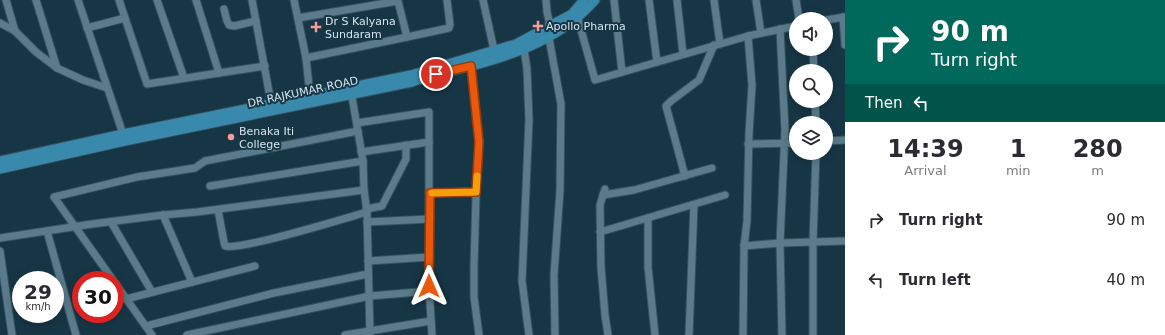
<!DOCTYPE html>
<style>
body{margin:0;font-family:"DejaVu Sans",sans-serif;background:#f7f7f7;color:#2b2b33;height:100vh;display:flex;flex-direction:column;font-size:15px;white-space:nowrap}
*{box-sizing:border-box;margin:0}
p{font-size:13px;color:#7c7c81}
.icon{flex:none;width:22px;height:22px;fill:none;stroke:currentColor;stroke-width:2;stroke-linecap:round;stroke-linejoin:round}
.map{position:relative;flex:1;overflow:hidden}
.side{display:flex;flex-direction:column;background:#fff;width:320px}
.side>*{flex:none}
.banner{background:#00695c;color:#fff;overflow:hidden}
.controls{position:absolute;left:789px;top:12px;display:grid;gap:8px}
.controls a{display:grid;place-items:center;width:44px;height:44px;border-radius:50%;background:#fff;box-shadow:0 2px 10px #0003;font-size:20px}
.speed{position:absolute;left:12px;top:271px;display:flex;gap:8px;font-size:20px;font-weight:700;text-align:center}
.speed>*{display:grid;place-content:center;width:52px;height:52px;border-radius:50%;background:#fff;box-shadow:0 2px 10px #0003;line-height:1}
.speed small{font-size:10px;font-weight:400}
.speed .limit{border:6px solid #d22;background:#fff;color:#111}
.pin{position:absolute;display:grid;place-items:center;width:34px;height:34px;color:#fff;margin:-17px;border:2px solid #fff;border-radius:50%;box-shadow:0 1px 4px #0007}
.me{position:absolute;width:44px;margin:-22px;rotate:0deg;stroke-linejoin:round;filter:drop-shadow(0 0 3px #0008)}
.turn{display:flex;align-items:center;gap:14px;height:84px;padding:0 20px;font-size:18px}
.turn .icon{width:52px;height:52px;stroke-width:2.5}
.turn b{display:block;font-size:28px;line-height:34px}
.then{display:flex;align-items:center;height:38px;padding:0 20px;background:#0003;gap:8px;font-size:15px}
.eta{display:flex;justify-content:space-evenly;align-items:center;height:68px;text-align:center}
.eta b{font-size:24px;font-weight:700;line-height:28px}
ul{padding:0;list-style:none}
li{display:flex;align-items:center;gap:12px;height:60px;padding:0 20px}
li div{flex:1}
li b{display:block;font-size:15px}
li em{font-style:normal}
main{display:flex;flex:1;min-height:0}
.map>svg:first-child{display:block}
</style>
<main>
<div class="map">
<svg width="845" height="335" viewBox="0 0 845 335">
<rect width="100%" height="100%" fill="#173645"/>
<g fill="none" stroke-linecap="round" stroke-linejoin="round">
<defs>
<g id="minor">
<polyline points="6,0 15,31"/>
<polyline points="36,0 57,68"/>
<polyline points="78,0 124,137"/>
<polyline points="119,0 147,84 265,66"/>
<polyline points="157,0 184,78"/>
<polyline points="196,0 219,73"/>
<polyline points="252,0 272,108"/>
<polyline points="294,0 306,58 310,95"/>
<polyline points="483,0 494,50"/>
<polyline points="546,0 547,12 550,25"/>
<polyline points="614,0 622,72"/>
<polyline points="649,0 657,62"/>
<polyline points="677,0 683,54"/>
<polyline points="714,0 720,44"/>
<polyline points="756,0 761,33"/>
<polyline points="796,0 799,19"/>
<polyline points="224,9 227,21 229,25 234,26 256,21"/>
<polyline points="843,17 845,45"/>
<polyline points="298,18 398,1 407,37 306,58"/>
<polyline points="578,19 595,80 748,36 796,26"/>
<polyline points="826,20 845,17"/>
<polyline points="0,23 15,31 36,52 57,68 83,80 107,88"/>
<polyline points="87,28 125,18"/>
<polyline points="780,29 785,130 780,243 782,335"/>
<polyline points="407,37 449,28 450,25 447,0"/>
<polyline points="549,38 561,104 560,191 554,275 555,335"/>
<polyline points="524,49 527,69 529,120 522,281 529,335"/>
<polyline points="813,49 814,71"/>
<polyline points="471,66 479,141 476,196 474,267 474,297 479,335"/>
<polyline points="351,91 363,161 364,190 367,212 370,335"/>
<polyline points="815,101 816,123"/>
<polyline points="357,123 429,112 429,287 432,335"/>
<polyline points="826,141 845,140"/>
<polyline points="748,144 796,143"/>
<polyline points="361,152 429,142"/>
<polyline points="685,176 666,106 671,101 699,80 714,45"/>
<polyline points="210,186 363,161"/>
<polyline points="605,189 600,205 601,267 605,315 608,335"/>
<polyline points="429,193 476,192"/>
<polyline points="603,195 634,190 712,168"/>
<polyline points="366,209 382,206 406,159 406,145"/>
<path d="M218 210 224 242 225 246C239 251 346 218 367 212"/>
<polyline points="163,215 192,282"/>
<polyline points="648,218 648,267 655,335"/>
<polyline points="111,222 152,292"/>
<polyline points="367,222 430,219"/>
<polyline points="47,231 76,335"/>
<polyline points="600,232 725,195"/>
<polyline points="0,238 92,224 163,215 197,212 364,190"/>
<polyline points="744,246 780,243 845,241"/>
<polyline points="0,251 12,335"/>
<polyline points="368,261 430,257"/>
<polyline points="113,280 54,197 137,177 195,168 205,161 358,131"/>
<polyline points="115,283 152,335"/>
<polyline points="126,299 255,266"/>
<polyline points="146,326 274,293 368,274"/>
<polyline points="187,335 370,296 430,291"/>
<polyline points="345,335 431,321"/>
<polyline points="689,335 694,205"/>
<polyline points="743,335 744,246 747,221 749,134 752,85 748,36"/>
<polyline points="813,335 813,242 816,153"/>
</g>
<g id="major">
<polyline points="0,161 123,134 411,75 516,44 572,14 584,0"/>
<path d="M0 169 125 141 412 82C431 75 451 71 471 66 517 54 563 37 595 0"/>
</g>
</defs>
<use href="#minor" stroke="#37515e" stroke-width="9"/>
<use href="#major" stroke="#37515e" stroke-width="11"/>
<use href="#minor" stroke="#5a7b8b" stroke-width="7"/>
<use href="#major" stroke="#3889ab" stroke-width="9"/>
</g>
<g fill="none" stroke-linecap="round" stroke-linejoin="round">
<defs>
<polyline id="route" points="429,286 430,193 476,192 479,142 471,66 436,74"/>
</defs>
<use href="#route" stroke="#983908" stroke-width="10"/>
<use href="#route" stroke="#ea580c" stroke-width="7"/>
<polyline stroke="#f59e0b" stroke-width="7" points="432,193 476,192 477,176"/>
</g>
<g fill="#f59b99" stroke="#173645" stroke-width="1.5">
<path d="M536 20h4v4h4v4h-4v4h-4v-4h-4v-4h4z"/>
<path d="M314 21h4v4h4v4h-4v4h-4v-4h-4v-4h4z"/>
<circle cx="231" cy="137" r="4"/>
</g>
<g text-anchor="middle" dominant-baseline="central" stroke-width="4" stroke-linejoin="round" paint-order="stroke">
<g font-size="11" fill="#d3e4ee" stroke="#173645" text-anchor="start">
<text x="325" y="21">Dr S Kalyana<tspan x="325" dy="13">Sundaram</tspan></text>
<text x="546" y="26">Apollo Pharma</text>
<text x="239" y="131">Benaka Iti<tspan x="239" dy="13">College</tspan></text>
</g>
<g font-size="11" fill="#d3e4ee" stroke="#173645">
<text transform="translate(303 92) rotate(-12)">DR RAJKUMAR ROAD</text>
</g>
</g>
</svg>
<div class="controls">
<a><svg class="icon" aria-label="sound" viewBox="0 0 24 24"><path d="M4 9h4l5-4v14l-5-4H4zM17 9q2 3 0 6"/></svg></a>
<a><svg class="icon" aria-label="search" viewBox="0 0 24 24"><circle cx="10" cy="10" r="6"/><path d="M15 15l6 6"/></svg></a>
<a><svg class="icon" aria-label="layers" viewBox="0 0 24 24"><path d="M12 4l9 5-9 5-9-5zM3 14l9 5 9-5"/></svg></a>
</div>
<div class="speed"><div>29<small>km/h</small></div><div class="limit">30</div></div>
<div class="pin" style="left:436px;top:74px;background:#d93025"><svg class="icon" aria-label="arrive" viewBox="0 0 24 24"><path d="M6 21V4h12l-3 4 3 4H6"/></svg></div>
<svg class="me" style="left:429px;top:286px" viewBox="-20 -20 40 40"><path d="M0-17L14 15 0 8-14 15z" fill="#ea580c" stroke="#fff" stroke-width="4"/></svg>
</div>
<section class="side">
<div class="banner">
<div class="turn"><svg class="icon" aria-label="right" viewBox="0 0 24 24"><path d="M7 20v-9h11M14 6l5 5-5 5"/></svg><div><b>90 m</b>Turn right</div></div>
<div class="then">Then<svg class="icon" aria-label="left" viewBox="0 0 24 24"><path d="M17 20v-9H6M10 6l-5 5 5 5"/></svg></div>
</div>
<div class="eta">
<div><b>14:39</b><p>Arrival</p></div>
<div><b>1</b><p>min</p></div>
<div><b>280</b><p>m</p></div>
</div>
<ul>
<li><svg class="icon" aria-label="right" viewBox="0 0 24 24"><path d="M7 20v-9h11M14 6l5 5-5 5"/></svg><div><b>Turn right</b></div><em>90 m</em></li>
<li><svg class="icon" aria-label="left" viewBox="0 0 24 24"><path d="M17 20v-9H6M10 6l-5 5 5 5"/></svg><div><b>Turn left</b></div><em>40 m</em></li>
</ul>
</section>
</main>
